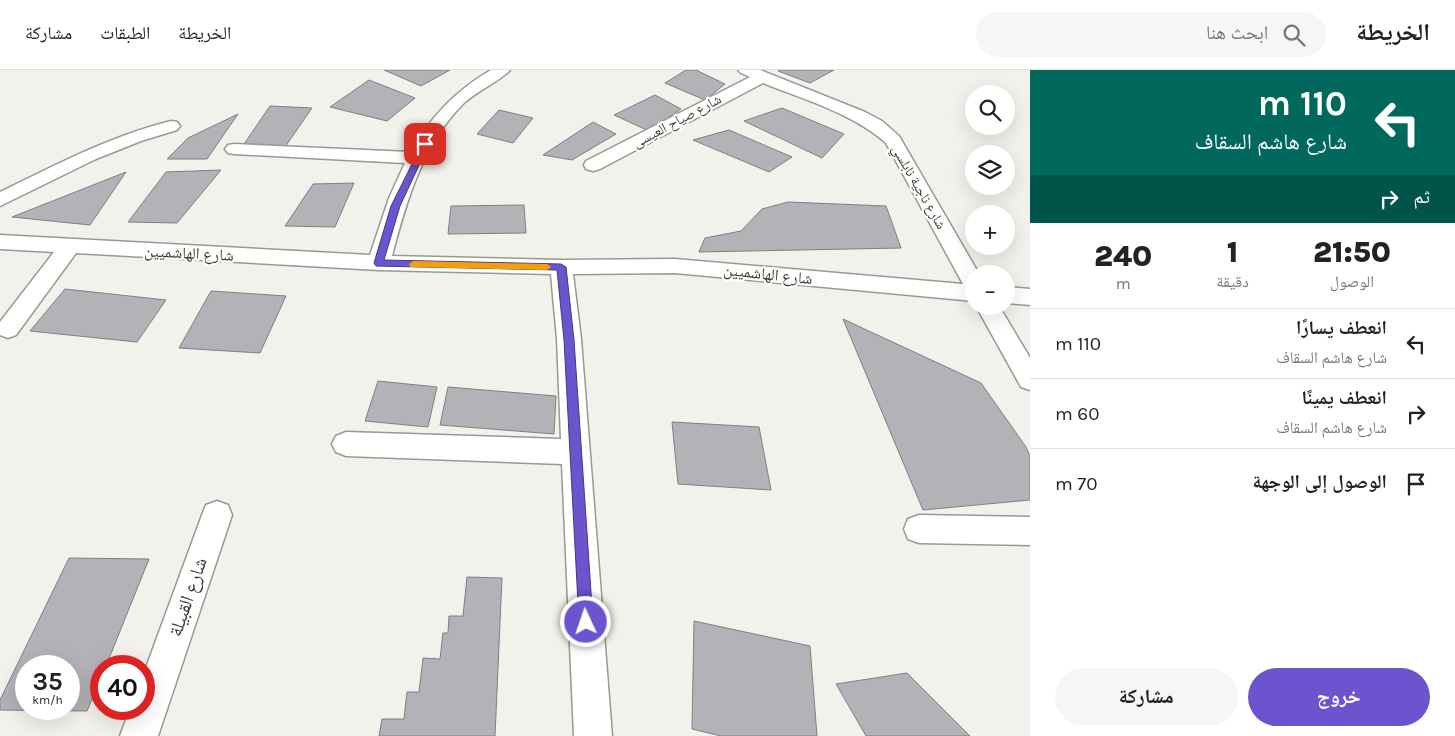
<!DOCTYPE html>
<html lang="ar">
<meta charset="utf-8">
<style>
body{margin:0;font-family:Karla,"Noto Naskh Arabic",sans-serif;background:#f6f6f6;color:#222;direction:rtl;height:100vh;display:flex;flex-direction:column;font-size:19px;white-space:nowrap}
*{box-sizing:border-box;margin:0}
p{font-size:16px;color:#767676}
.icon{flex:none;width:28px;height:28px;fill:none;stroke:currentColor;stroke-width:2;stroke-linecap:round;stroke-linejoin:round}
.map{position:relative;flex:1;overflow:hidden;direction:ltr}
.sheet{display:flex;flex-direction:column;background:#fff;width:425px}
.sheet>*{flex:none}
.guide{background:#00695c;color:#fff;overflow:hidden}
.fabs{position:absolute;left:965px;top:15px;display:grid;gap:10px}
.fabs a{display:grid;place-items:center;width:50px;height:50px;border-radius:50%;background:#fff;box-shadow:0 5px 20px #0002;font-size:25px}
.speed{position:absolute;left:15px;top:585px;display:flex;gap:10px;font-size:25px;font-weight:700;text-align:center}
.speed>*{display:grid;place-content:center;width:65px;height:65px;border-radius:50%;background:#fff;box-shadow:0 5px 20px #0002;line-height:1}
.speed small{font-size:12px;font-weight:400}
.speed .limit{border:8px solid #d22;background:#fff;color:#111}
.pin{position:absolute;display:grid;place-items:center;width:42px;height:42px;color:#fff;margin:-21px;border-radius:10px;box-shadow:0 2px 8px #0006}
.me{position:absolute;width:55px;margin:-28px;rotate:357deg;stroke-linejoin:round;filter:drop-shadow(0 0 4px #0008)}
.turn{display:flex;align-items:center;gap:18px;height:105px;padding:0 25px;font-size:22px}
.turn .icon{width:65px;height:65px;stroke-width:2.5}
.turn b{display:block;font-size:35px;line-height:42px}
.then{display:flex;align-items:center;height:48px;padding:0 25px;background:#0003;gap:10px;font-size:19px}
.eta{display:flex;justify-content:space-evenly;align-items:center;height:85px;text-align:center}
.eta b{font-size:30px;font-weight:800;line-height:35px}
.button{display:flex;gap:10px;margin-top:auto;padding:10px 25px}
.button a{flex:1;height:58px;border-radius:30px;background:#6b54cd;color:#fff;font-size:20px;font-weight:800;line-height:58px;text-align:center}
.button a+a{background:#f6f6f6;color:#222}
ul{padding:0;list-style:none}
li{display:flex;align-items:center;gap:15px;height:70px;padding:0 25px;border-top:1px solid #e0e0e0}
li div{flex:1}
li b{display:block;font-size:19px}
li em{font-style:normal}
header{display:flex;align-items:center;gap:30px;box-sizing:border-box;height:70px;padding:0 25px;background:#fff;border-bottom:1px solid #e0e0e0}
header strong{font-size:24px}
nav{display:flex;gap:28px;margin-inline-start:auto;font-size:18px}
.search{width:350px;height:45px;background:#f6f6f6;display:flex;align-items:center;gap:12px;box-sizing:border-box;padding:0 18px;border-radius:28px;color:#767676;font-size:19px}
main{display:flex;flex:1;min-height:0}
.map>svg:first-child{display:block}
</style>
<header>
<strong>الخريطة</strong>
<div class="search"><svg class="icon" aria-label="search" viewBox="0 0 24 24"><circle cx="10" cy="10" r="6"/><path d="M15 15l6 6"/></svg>ابحث هنا</div>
<nav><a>الخريطة</a><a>الطبقات</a><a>مشاركة</a></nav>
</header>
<main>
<section class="sheet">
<div class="guide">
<div class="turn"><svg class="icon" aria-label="left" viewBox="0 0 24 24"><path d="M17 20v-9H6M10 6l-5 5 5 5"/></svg><div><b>110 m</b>شارع هاشم السقاف</div></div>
<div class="then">ثم<svg class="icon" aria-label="right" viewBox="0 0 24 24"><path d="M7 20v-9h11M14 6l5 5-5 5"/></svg></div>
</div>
<div class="eta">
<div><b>21:50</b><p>الوصول</p></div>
<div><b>1</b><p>دقيقة</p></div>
<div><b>240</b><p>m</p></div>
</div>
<ul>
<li><svg class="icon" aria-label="left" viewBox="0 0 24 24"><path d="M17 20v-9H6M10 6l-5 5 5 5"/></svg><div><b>انعطف يسارًا</b><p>شارع هاشم السقاف</p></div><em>110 m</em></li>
<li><svg class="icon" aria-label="right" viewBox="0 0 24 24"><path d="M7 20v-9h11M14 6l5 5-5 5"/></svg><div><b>انعطف يمينًا</b><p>شارع هاشم السقاف</p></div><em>60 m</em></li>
<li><svg class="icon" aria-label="arrive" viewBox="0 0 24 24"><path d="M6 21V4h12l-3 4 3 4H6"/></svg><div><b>الوصول إلى الوجهة</b></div><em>70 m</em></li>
</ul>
<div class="button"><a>خروج</a><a>مشاركة</a></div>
</section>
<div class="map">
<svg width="1030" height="666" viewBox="0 0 1030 666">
<rect width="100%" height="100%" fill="#f3f1eb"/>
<g fill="#b2b2b7" stroke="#7f7e84" fill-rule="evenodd">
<polygon points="384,0 450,0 421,16"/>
<polygon points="686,0 696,0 725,14 705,30 665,13"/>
<polygon points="780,0 834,0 810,13 778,1"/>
<polygon points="369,10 415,28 387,51 330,37"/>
<polygon points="655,25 681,39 649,61 614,45"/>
<polygon points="270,36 312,38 285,77 244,74"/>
<polygon points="782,38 844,64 822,88 744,51"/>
<polygon points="499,40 533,48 513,73 477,64"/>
<polygon points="238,44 207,89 167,89 188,68"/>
<polygon points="593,52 616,64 572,90 543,85"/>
<polygon points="729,60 792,87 769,102 693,70"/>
<polygon points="221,100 177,153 128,152 166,102"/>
<polygon points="126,102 90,155 12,147"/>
<polygon points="354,113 335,157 285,156 313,114"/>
<polygon points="788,132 886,136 901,178 699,182 705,168 741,161 762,139"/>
<polygon points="524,135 526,163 448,164 451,136"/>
<polygon points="65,219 166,230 137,272 30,261"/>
<polygon points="211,221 286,226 260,283 179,278"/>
<polygon points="843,249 981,313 1026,377 1030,386 1030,430 923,440"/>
<polygon points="378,311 437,317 428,357 365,351"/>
<polygon points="448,317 556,326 554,364 440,355"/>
<polygon points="672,352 759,357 771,420 678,414"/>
<path d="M69 488 149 489 106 596H101V607L87 641 0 640V630ZM26 596H69V639H26Z"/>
<polygon points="467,507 502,508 495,666 379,666 382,649 404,649 407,622 419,622 423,588 440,589 443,563 448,563 449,546 463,546"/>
<polygon points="694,551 810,576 817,666 721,666 692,659"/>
<polygon points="907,603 970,666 866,666 836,614"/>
</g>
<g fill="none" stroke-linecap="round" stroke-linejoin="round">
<defs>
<g id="minor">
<path d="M491 0H510C503 9 474 23 463 34 423 74 406 132 392 186L561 190 675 189 963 214 886 73C852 43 805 30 763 13L600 99 593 101 586 99 584 95 586 91 750 7 741 3 738 0H760L865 42 882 51 899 66 979 204H974V231L675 203 573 204 581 269 612 666H574L562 394 346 386 336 382 332 374 336 366 346 362 561 369 557 269 551 204 379 200 76 183 16 265 8 268 0 265V252L54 182 0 179V165L370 185 389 128 405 93 234 84 228 83 225 79 228 75 234 74 410 82C431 47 455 21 491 0Z"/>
<path d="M171 51 177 52 180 56 177 60 141 71 96 89 0 136V122C56 95 110 66 171 51Z"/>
<polygon points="1006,217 1030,219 1030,235 1006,233"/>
<polygon points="976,236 999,236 1030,288 1030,320 1021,317"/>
<polygon points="217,431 228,435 232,445 158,666 120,666 130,639 144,639 144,603 202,445 206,435"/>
<polygon points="919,445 1030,447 1030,475 919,473 908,469 904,459 908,449"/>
</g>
</defs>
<use href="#minor" stroke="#9a9892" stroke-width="3"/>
<use href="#minor" fill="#fff" fill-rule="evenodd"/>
</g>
<polygon fill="#6b54cd" stroke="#463785" points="423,72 429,74 400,136 384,190 561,194 566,197 574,270 593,552 591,558 586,560 581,558 579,552 564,270 557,200 376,196 374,193 391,136"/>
<polygon fill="#f59e0b" points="413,191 547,194 551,197 547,200 410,197 409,194"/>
<g text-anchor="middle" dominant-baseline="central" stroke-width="4.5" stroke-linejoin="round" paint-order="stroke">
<g font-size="14" fill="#3a3937" stroke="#fffefd">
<text transform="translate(677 51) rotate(-28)">شارع صياح العيسى</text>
<text transform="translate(919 117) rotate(60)">شارع ناجية نابلسي</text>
</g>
<g font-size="16" fill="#3a3937" stroke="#fffefd">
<text transform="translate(189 183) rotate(3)">شارع الهاشميين</text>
<text transform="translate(768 204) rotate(6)">شارع الهاشميين</text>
</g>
<g font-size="19" fill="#3a3937" stroke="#fffefd">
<text transform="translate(188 527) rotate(-71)">شارع القبيلة</text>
</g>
</g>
</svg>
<div class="fabs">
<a><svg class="icon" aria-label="search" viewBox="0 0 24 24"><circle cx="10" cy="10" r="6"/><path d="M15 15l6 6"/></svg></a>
<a><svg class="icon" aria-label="layers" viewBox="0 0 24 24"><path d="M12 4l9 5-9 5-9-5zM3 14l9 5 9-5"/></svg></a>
<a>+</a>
<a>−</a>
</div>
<div class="speed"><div>35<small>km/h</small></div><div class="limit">40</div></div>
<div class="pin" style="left:425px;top:74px;background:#d93025"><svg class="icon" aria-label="arrive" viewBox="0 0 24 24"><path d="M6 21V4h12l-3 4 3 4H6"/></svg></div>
<svg class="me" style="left:586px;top:552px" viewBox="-20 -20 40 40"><circle r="17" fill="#6b54cd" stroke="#fff" stroke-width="3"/><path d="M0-11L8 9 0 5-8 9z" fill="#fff"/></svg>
</div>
</main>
